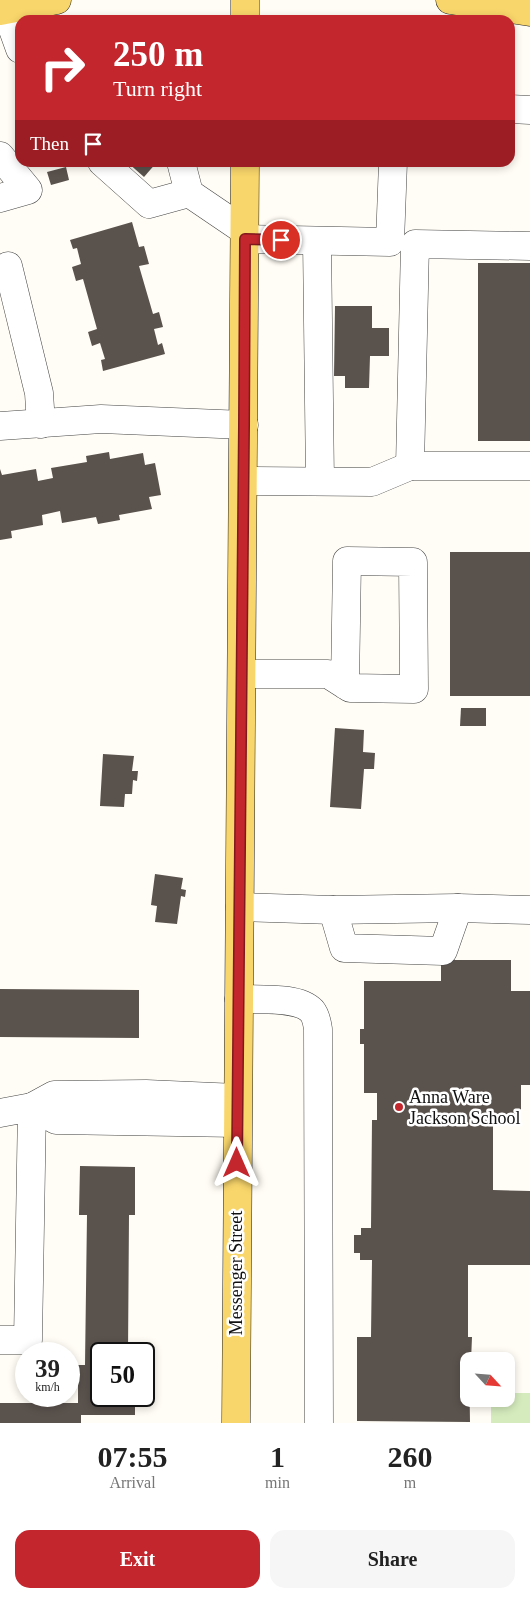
<!DOCTYPE html>
<style>
body{margin:0;font-family:Georgia,serif;background:#f6f6f6;color:#222;height:100vh;display:flex;flex-direction:column;font-size:19px;white-space:nowrap}
*{box-sizing:border-box;margin:0}
p{font-size:16px;color:#767676}
.icon{flex:none;width:28px;height:28px;fill:none;stroke:currentColor;stroke-width:2;stroke-linecap:round;stroke-linejoin:round}
.map{position:relative;height:1423px;overflow:hidden}
.drawer{display:flex;flex-direction:column;background:#fff;flex:1}
.drawer>*{flex:none}
.hud{position:absolute;left:15px;top:15px;width:500px;height:152px;border-radius:15px;box-shadow:0 2px 8px #0003;background:#c4262e;color:#fff;overflow:hidden}
.needle{width:32px;rotate:116deg}
.tools{position:absolute;left:460px;top:1352px;display:grid;gap:10px}
.tools a{display:grid;place-items:center;width:55px;height:55px;border-radius:10px;background:#fff;box-shadow:0 2px 8px #0003;font-size:25px}
.speed{position:absolute;left:15px;top:1342px;display:flex;gap:10px;font-size:25px;font-weight:700;text-align:center}
.speed>*{display:grid;place-content:center;width:65px;height:65px;border-radius:50%;background:#fff;box-shadow:0 2px 8px #0003;line-height:1}
.speed small{font-size:12px;font-weight:400}
.speed .limit{border:2px solid #111;border-radius:8px;background:#fff;color:#111}
.pin{position:absolute;display:grid;place-items:center;width:42px;height:42px;color:#fff;margin:-21px;border:2px solid #fff;border-radius:50%;box-shadow:0 1px 5px #0007}
.me{position:absolute;width:55px;margin:-28px;rotate:0deg;stroke-linejoin:round;filter:drop-shadow(0 0 4px #0008)}
.turn{display:flex;align-items:center;gap:18px;height:105px;padding:0 15px;font-size:22px}
.turn .icon{width:65px;height:65px;stroke-width:2.5}
.turn b{display:block;font-size:35px;line-height:42px}
.then{display:flex;align-items:center;height:48px;padding:0 15px;background:#0003;gap:10px;font-size:19px}
.eta{display:flex;justify-content:space-evenly;align-items:center;height:85px;text-align:center}
.eta b{font-size:30px;font-weight:700;line-height:35px}
.button{display:flex;gap:10px;margin-top:auto;padding:10px 15px}
.button a{flex:1;height:58px;border-radius:15px;background:#c4262e;color:#fff;font-size:20px;font-weight:700;line-height:58px;text-align:center}
.button a+a{background:#f6f6f6;color:#222}
.map>svg:first-child{display:block}
</style>
<div class="map">
<svg width="530" height="1423" viewBox="0 0 530 1423">
<rect width="100%" height="100%" fill="#fffdf5"/>
<polygon fill="#d5ebbd" points="506,1393 530,1393 530,1423 491,1423 491,1399 506,1399"/>
<g fill="#5a524d">
<polygon points="127,162 157,162 144,177"/>
<polygon points="66,167 69,180 51,185 47,172"/>
<polygon points="132,222 139,247 144,246 149,264 139,266 153,314 159,312 163,327 154,329 158,345 162,343 165,354 103,371 101,360 105,359 100,343 92,346 88,332 97,329 83,279 76,281 72,267 81,264 77,248 73,249 70,240"/>
<rect x="478" y="263" width="52" height="178"/>
<polygon points="335,306 372,306 372,328 389,328 389,356 370,356 369,388 345,388 345,376 334,376"/>
<polygon points="109,452 110,459 143,453 145,465 155,463 161,495 149,497 152,509 119,515 120,520 98,524 96,517 62,523 60,511 42,515 43,525 11,531 12,538 0,540 0,469 2,475 36,469 38,481 53,478 51,468 87,462 86,456"/>
<rect x="450" y="552" width="80" height="144"/>
<polygon points="461,708 486,708 486,726 460,726"/>
<polygon points="335,728 364,730 363,752 375,753 374,769 364,769 361,809 330,807"/>
<polygon points="103,754 134,756 132,771 138,771 137,781 133,780 132,794 125,794 124,807 100,806"/>
<polygon points="155,874 183,878 181,889 186,890 185,897 181,896 177,924 155,922 157,906 151,905"/>
<polygon points="441,960 511,960 511,991 530,991 530,1085 521,1085 521,1117 493,1117 493,1190 530,1191 530,1265 468,1265 468,1337 472,1337 471,1361 469,1361 470,1422 357,1421 357,1337 371,1337 372,1260 360,1260 360,1253 354,1253 354,1235 361,1235 361,1228 371,1228 372,1120 377,1120 377,1093 364,1093 364,1044 360,1044 360,1029 364,1029 364,981 441,981"/>
<polygon points="0,989 139,990 139,1038 0,1037"/>
<polygon points="80,1166 135,1167 135,1215 129,1215 128,1354 101,1354 101,1396 135,1396 135,1415 81,1415 81,1423 0,1423 0,1403 78,1403 78,1365 85,1365 87,1215 79,1215"/>
</g>
<g fill="none" stroke-linecap="round" stroke-linejoin="round">
<defs>
<g id="minor">
<polyline points="6,10 20,49"/>
<polyline points="510,109 530,110"/>
<polyline points="0,156 28,190 0,198"/>
<polyline points="102,162 149,204 189,193"/>
<polyline points="181,162 189,193 245,231"/>
<polyline points="245,239 390,242 393,162"/>
<polyline points="317,241 320,481"/>
<polyline points="530,246 415,244 410,466 530,466"/>
<polyline points="8,266 39,393 41,424"/>
<polyline points="0,426 101,419 244,425"/>
<polyline points="244,481 372,482 410,466"/>
<polyline points="242,674 328,674 350,688 414,689 413,562 347,561 345,685"/>
<polyline points="240,907 333,910 458,908 530,910"/>
<polyline points="333,910 344,948 443,951 458,908"/>
<path d="M239 999C259 1000 298 996 312 1011 316 1016 317 1022 318 1029L319 1423"/>
<polyline points="237,1098 146,1094 54,1095 32,1107 56,1120 237,1123"/>
<polyline points="0,1113 32,1107 28,1340 0,1340"/>
</g>
<g id="major">
<polyline points="450,0 530,12"/>
<polyline points="0,11 57,0"/>
<polyline points="245,20 245,0"/>
<path d="M236 1423C237 1003 244 583 245 162"/>
</g>
</defs>
<use href="#minor" stroke="#444" stroke-width="29"/>
<use href="#major" stroke="#222" stroke-width="29"/>
<use href="#minor" stroke="#fff" stroke-width="28"/>
<use href="#major" stroke="#f9d66b" stroke-width="28"/>
</g>
<g fill="none" stroke-linecap="round" stroke-linejoin="round">
<defs>
<polyline id="route" points="237,1163 244,426 245,239 281,240"/>
</defs>
<use href="#route" stroke="#7f191e" stroke-width="12"/>
<use href="#route" stroke="#c4262e" stroke-width="9"/>
</g>
<circle fill="#c4262e" stroke="#fff" stroke-width="2" cx="399" cy="1107" r="5"/>
<g text-anchor="middle" dominant-baseline="central" stroke-width="5" stroke-linejoin="round" paint-order="stroke">
<g font-size="18" fill="#111" stroke="#fff" text-anchor="start">
<text x="409" y="1097">Anna Ware<tspan x="409" dy="21">Jackson School</tspan></text>
</g>
<g font-size="18" fill="#111" stroke="#fff">
<text transform="translate(236 1273) rotate(-90)">Messenger Street</text>
</g>
</g>
</svg>
<div class="tools">
<a><svg class="needle" viewBox="-14 -14 28 28"><path d="M0-13l5 13h-10z" fill="#e53935"/><path d="M0 13l5-13h-10z" fill="#767676"/></svg></a>
</div>
<div class="speed"><div>39<small>km/h</small></div><div class="limit">50</div></div>
<div class="pin" style="left:281px;top:240px;background:#d93025"><svg class="icon" aria-label="arrive" viewBox="0 0 24 24"><path d="M6 21V4h12l-3 4 3 4H6"/></svg></div>
<svg class="me" style="left:237px;top:1163px" viewBox="-20 -20 40 40"><path d="M0-17L14 15 0 8-14 15z" fill="#c4262e" stroke="#fff" stroke-width="4"/></svg>
<div class="hud">
<div class="turn"><svg class="icon" aria-label="right" viewBox="0 0 24 24"><path d="M7 20v-9h11M14 6l5 5-5 5"/></svg><div><b>250 m</b>Turn right</div></div>
<div class="then">Then<svg class="icon" aria-label="arrive" viewBox="0 0 24 24"><path d="M6 21V4h12l-3 4 3 4H6"/></svg></div>
</div>
</div>
<section class="drawer">
<div class="eta">
<div><b>07:55</b><p>Arrival</p></div>
<div><b>1</b><p>min</p></div>
<div><b>260</b><p>m</p></div>
</div>
<div class="button"><a>Exit</a><a>Share</a></div>
</section>
